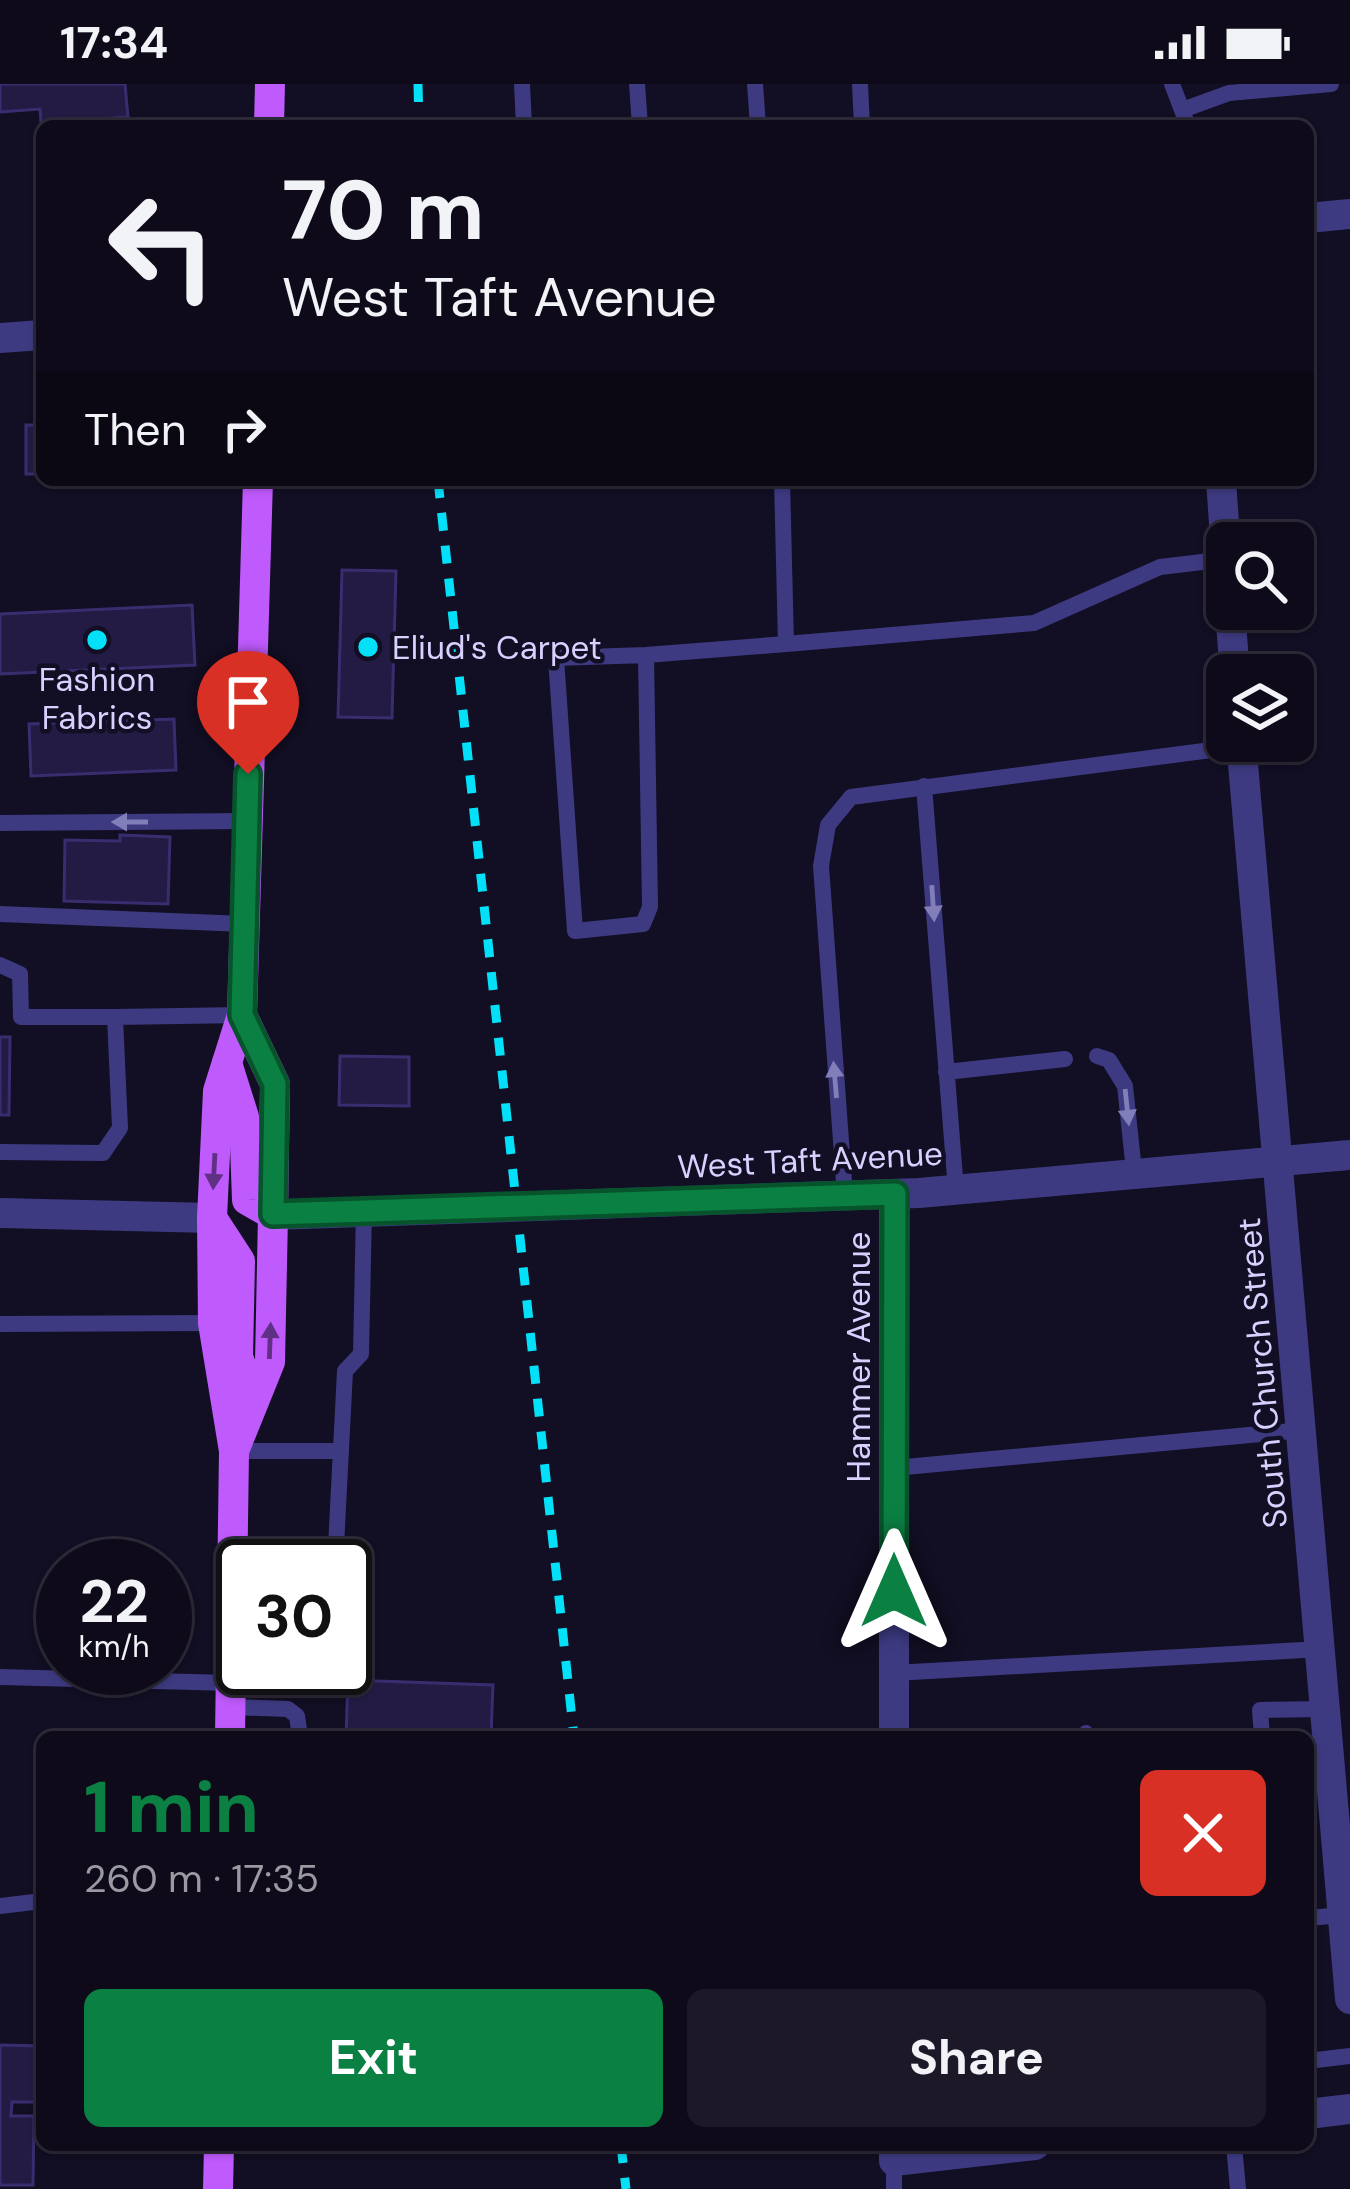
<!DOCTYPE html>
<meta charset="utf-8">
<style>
body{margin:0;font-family:"DM Sans",sans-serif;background:#1c1827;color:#f1f3f6;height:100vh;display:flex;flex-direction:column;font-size:45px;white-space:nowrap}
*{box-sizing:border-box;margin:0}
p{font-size:39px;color:#9b9aa2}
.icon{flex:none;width:66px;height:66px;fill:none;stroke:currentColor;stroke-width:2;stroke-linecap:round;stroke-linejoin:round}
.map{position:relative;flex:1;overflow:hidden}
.sheet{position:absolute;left:36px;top:1647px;width:1278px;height:420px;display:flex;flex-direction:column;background:#0e0a1a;border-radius:18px;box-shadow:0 3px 9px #0004,0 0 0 3px #2e2b39}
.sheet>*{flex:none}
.top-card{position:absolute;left:36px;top:36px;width:1278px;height:366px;border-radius:18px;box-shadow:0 3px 9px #0004,0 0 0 3px #2e2b39;background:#0e0a1a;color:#f1f3f6;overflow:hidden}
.tools{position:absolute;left:1206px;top:438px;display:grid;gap:24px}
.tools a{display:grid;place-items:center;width:108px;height:108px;border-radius:18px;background:#0e0a1a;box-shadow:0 3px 9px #0004,0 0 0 3px #2e2b39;font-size:60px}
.speed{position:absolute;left:36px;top:1455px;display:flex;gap:24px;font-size:60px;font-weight:700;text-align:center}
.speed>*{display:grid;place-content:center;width:156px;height:156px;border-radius:50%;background:#0e0a1a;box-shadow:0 3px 9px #0004,0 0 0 3px #2e2b39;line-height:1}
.speed small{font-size:30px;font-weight:400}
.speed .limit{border:6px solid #111;border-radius:18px;background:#fff;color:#111}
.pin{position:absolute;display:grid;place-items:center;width:102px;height:102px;color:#fff;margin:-123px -51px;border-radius:50% 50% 50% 0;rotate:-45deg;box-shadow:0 0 12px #0007}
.pin .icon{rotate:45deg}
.me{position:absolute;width:132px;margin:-66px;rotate:0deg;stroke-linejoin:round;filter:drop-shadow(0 0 9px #0008)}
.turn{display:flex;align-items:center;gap:42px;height:252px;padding:0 48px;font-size:54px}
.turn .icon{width:156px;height:156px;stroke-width:2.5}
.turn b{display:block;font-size:84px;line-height:102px}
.then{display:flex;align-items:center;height:114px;padding:0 48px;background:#0003;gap:24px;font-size:45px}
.round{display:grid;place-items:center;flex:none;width:126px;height:126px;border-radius:18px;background:#1c1827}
.summary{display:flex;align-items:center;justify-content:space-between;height:204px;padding:0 48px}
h1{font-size:72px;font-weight:700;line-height:90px;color:#0b8043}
.action{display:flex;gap:24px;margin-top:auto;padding:24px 48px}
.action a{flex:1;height:138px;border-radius:18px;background:#0b8043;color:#fff;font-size:48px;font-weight:700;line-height:138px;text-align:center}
.action a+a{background:#1c1827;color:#f1f3f6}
.status{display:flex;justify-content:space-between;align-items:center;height:84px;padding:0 60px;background:#0e0a1a;direction:ltr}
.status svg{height:33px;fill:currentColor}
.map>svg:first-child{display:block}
</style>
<div class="status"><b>17:34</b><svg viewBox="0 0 49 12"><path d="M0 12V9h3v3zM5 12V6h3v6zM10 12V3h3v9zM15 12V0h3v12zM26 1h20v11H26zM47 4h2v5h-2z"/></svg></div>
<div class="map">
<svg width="1350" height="2105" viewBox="0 0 1350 2105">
<rect width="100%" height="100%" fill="#120e23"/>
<g fill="#231b44" stroke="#3a2d6f" stroke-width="3">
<polygon points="0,0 125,0 128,33 41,39 40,25 0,28"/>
<rect x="26" y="341" width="16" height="49"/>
<polygon points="342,486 396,487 392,634 338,633"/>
<polygon points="192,521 195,581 0,590 0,530"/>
<polygon points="174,635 176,686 31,692 29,640"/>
<polygon points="120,751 170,753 168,820 64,817 65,756 120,757"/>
<polygon points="0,953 10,953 9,1031 0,1031"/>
<polygon points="340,972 409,973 409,1022 339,1021"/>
<polygon points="348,1596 493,1601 491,1653 346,1653"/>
<polygon points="0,1961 42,1962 42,2018 12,2018 11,2032 34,2032 33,2101 0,2101"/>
</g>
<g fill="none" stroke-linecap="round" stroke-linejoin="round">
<g stroke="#3d3a81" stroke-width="16">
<polyline points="522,0 524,42"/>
<polyline points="637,0 640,42"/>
<polyline points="755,0 758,42"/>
<polyline points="860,0 862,42"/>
<polyline points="1172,0 1188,42"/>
<polyline points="1185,25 1229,9 1331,0"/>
<polyline points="782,396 786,560 1034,539 1160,483 1227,475"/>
<polyline points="646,571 556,574 575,847 643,840 650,823 646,571 786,560"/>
<polyline points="924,702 956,1106"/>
<polyline points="0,739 247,737"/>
<polyline points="0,830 244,840"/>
<polyline points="0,881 20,890 21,933 115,933"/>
<polyline points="1097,972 1109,976 1125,1002 1134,1087"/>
<polyline points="946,988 1065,975"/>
<polyline points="0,1068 103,1069 120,1044 115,933 242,931"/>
<polyline points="845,1112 821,782 828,741 851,713 1242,662"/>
<polyline points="0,1240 213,1239"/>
<polyline points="234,1367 341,1367"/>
<polyline points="894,1384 1303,1346"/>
<polyline points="335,1482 345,1287 361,1270 364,1126"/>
<polyline points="894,1589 1321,1565"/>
<polyline points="0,1593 231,1599"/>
<polyline points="231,1623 288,1625 297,1632 300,1653"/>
<polyline points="1086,1649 1087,1653"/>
<polyline points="1262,1653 1260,1626 1326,1625"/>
<polyline points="0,1822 42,1817"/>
<polyline points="1308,1834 1343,1831"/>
<polyline points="1308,1977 1350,1972"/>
<polyline points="1234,2061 1238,2105"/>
<polyline points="894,2077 894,2105"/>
</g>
<g stroke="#3d3a81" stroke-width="30">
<polyline points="0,254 42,251"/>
<polyline points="0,1129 212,1134"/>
<polyline points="273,1131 919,1109 1350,1071"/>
<polyline points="894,1653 894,1110"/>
<polyline points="1308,2030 1350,2025"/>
<polyline points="894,2061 894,2077 1035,2061"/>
</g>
<g stroke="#3d3a81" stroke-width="30">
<polyline points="1308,134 1350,130"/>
<polyline points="1221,396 1227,482"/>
<polyline points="1230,525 1235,591"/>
<polyline points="1241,657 1350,1915"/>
</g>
<g stroke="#bf5afc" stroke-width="30">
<polyline points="269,42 270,0"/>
<polyline points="227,979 244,1033 247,1116 273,1131"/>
<polyline points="212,1134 240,1177 238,1273 254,1317"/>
<polyline points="234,1367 270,1278 273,1131 275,1000 242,931"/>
<polyline points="230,1653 234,1367 213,1239 212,1134 218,1007 242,931 258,396"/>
<polyline points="218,2105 219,2061"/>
</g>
<g stroke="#04e0f7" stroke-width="9" stroke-dasharray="18 15" stroke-linecap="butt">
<polyline points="418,0 419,42"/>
<polyline points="438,396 574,1653"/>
<polyline points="621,2061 626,2105"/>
</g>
</g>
<defs><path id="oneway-solid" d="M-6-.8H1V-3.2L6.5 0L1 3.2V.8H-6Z" transform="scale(3)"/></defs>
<g fill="#827eb9">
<use href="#oneway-solid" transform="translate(130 738) rotate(180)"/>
<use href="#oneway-solid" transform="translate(933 819) rotate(86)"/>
<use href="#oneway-solid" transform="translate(835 996) rotate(-95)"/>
<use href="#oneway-solid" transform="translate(1127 1023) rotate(84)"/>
</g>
<g fill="#603085">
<use href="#oneway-solid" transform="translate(214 1087) rotate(93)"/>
<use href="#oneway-solid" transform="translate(270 1257) rotate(-88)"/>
</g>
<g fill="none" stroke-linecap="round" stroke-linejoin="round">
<defs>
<polyline id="route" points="248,690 242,931 275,1000 273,1130 895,1110 894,1507"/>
</defs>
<use href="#route" stroke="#07532c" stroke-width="30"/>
<use href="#route" stroke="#0b8043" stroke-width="21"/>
</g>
<g fill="#04e0f7" stroke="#120e23" stroke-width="4.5">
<circle cx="97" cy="556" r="12"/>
<circle cx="368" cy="563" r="12"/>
</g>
<g text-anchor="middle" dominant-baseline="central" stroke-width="9" stroke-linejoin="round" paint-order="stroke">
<g font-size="33" fill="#d6d1fe" stroke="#120e23" text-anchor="start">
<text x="392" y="563">Eliud's Carpet</text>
<text x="97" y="595" text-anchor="middle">Fashion<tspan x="97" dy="38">Fabrics</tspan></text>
</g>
<g font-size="33" fill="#d6d1fe" stroke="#120e23">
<text transform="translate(810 1076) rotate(-3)">West Taft Avenue</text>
<text transform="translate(858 1273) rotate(-90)">Hammer Avenue</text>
<text transform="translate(1262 1289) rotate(-95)">South Church Street</text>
</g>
</g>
</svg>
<div class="tools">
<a><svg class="icon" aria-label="search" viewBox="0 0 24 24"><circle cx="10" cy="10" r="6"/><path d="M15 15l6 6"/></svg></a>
<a><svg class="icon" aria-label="layers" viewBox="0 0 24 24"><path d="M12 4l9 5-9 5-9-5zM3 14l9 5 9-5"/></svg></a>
</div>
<div class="speed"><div>22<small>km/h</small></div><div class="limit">30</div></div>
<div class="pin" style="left:248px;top:690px;background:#d93025"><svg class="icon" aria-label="arrive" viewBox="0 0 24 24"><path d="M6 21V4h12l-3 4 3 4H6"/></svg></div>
<svg class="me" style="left:894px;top:1507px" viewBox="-20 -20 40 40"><path d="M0-17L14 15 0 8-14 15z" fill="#0b8043" stroke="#fff" stroke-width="4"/></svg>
<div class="top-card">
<div class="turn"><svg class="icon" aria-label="left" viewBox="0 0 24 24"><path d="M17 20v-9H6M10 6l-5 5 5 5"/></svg><div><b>70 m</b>West Taft Avenue</div></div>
<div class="then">Then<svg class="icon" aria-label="right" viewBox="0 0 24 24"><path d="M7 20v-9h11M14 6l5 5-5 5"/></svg></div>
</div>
<section class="sheet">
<div class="summary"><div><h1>1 min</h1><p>260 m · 17:35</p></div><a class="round" style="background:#d93025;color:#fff"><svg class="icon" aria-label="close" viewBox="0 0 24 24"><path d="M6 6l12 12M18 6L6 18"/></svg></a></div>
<div class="action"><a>Exit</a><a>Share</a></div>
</section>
</div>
